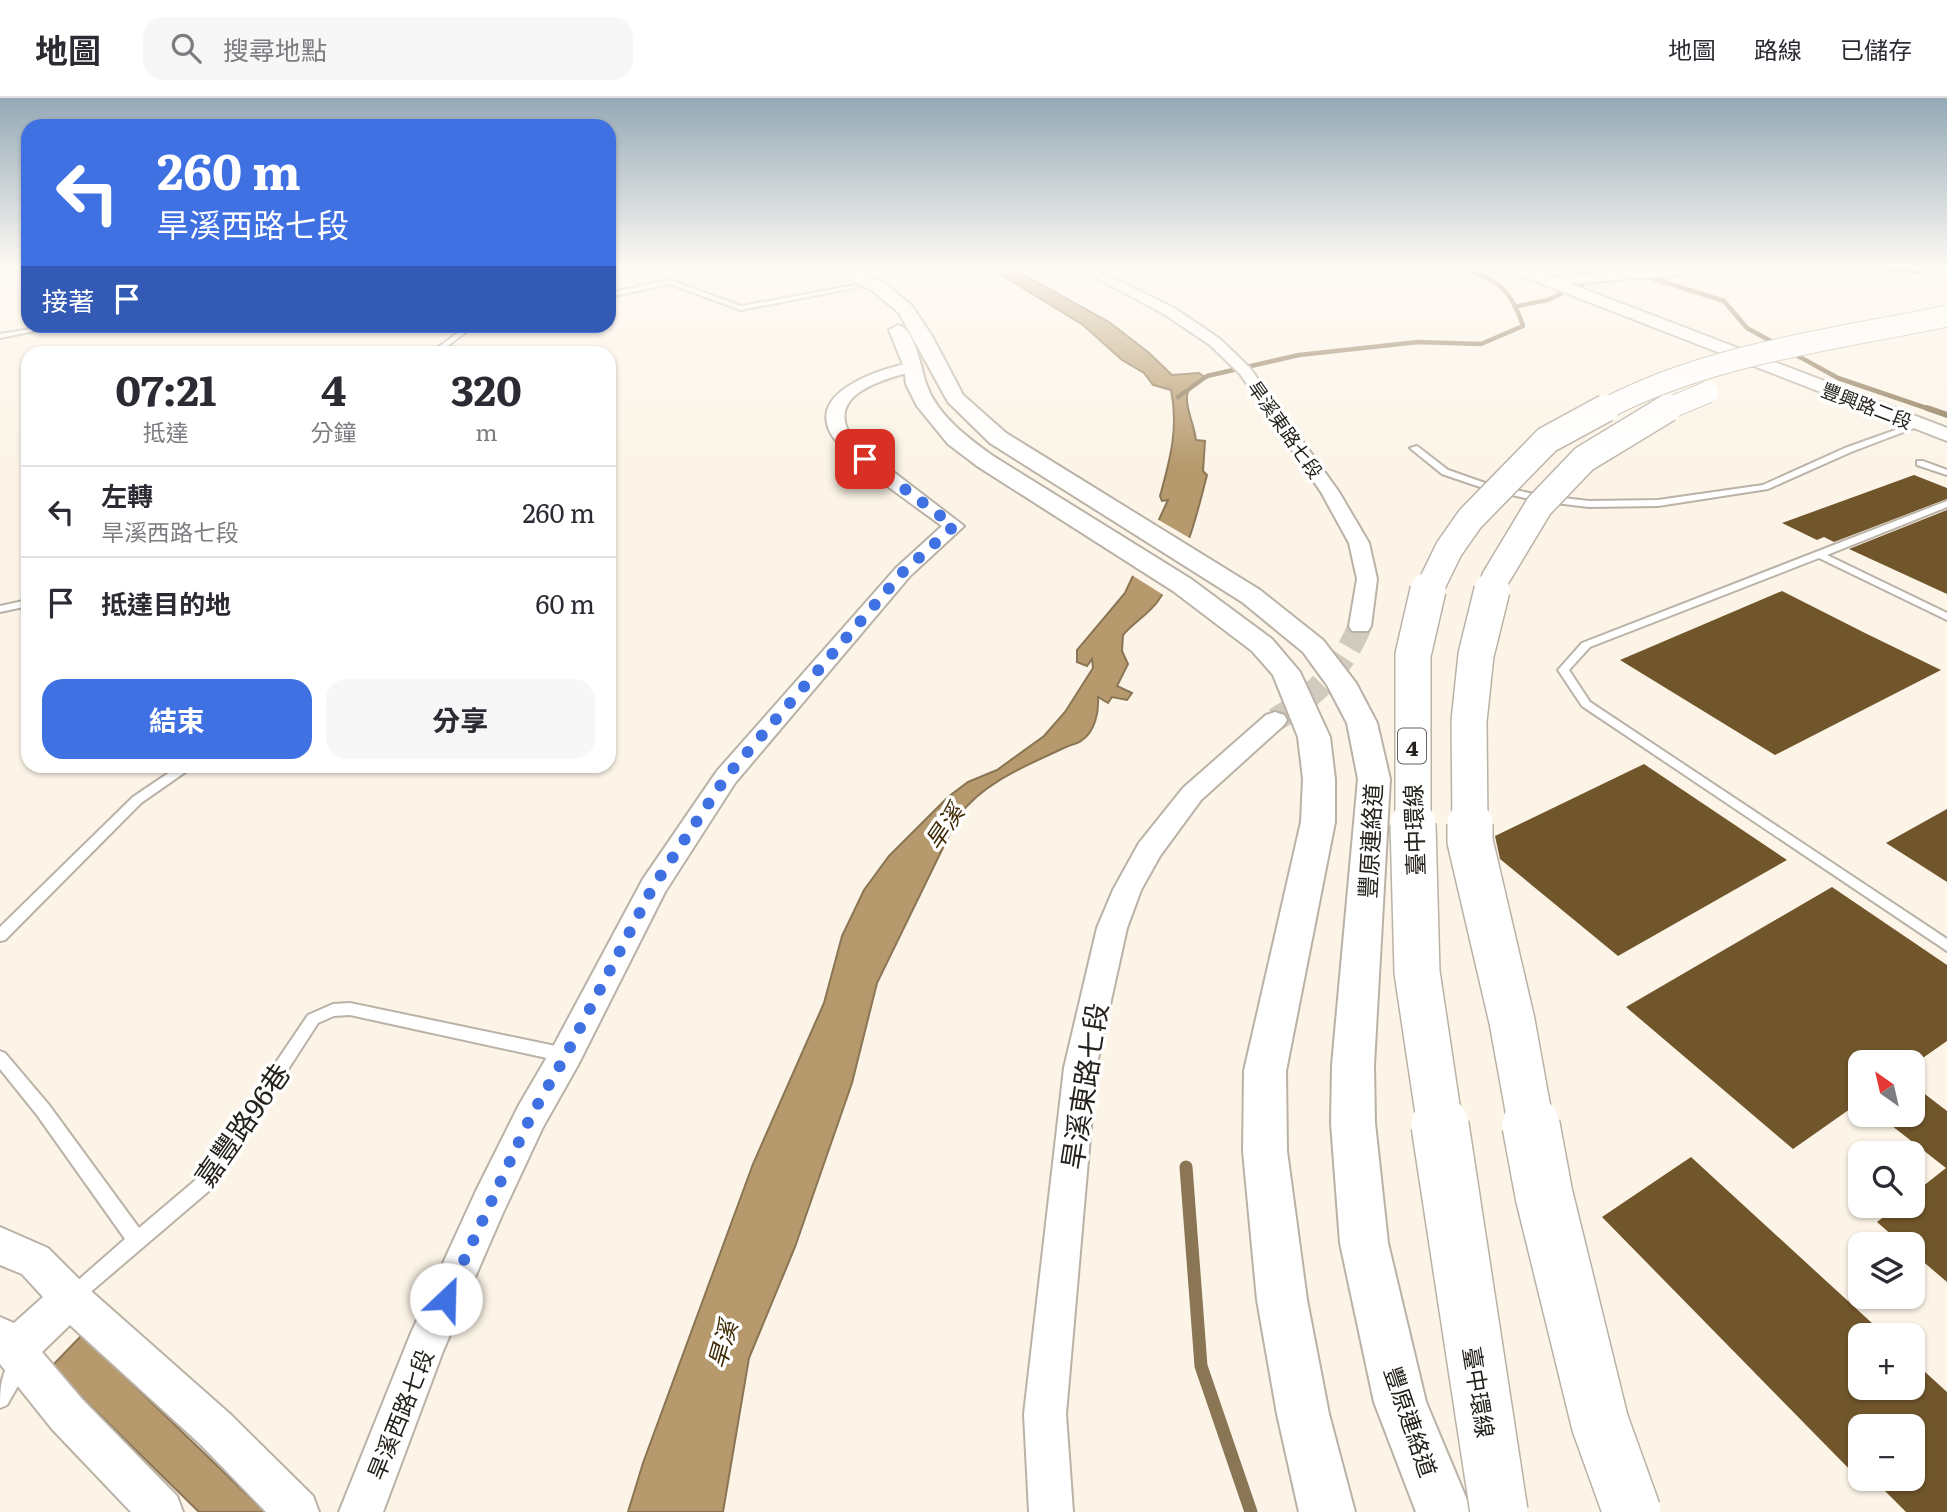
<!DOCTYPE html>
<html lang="zh-TW">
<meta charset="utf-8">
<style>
body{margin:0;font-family:Literata,"Noto Sans TC",serif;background:#f7f7f7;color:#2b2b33;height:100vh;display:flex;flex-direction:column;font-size:26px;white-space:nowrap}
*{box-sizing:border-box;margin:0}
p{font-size:23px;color:#7c7c81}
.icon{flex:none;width:38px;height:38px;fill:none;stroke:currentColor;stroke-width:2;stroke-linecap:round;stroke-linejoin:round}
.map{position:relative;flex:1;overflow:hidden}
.sheet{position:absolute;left:21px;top:248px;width:595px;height:427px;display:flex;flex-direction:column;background:#fff;border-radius:21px;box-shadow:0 2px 5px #0004}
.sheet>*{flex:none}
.banner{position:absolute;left:21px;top:21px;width:595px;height:214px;border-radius:21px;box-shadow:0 2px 5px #0004;background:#4071e2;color:#fff;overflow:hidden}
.needle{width:46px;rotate:326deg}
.buttons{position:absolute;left:1848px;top:952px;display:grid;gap:14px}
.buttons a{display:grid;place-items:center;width:77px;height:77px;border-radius:14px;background:#fff;box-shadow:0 2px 5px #0004;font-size:35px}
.pin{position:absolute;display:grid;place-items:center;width:60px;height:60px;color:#fff;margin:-30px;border-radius:14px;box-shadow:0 4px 10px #0006}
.me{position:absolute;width:77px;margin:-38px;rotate:24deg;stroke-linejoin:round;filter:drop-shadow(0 0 5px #0008)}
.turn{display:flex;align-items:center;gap:24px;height:147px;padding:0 21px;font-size:32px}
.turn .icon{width:91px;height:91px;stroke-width:2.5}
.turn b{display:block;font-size:49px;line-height:60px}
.then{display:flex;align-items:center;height:66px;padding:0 21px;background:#0003;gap:14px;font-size:26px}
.eta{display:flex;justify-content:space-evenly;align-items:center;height:119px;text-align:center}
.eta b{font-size:42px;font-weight:700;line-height:49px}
.cta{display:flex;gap:14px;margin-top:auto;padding:14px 21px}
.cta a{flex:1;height:80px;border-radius:21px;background:#4071e2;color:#fff;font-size:28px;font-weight:700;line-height:80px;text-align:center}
.cta a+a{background:#f7f7f7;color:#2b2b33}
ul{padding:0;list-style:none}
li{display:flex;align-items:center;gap:21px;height:91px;padding:0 21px;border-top:2px solid #e1e1e2}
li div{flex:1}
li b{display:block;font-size:26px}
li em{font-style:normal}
header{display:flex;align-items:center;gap:42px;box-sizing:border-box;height:98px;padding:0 35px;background:#fff;border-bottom:2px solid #e1e1e2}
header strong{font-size:33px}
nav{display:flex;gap:38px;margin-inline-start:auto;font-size:24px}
.search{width:490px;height:63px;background:#f7f7f7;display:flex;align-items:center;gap:18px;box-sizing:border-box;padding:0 24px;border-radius:21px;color:#7c7c81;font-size:26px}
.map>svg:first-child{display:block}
</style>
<header>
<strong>地圖</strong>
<div class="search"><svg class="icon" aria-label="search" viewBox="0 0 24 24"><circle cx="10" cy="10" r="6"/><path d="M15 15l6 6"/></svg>搜尋地點</div>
<nav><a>地圖</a><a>路線</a><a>已儲存</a></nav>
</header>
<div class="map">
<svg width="1947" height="1414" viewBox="0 0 1947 1414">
<rect width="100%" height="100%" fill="#fcf4e7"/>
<g fill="#b6996c" stroke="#8a7554" stroke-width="2">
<path d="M990 170H1008L1017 173 1109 224 1148 254 1172 277 1199 275 1206 280C1172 290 1193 317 1196 342L1205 343 1203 373 1207 377C1196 421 1185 465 1158 503 1149 516 1133 525 1123 537L1122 553 1128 566 1117 588 1132 595 1127 602 1112 599 1108 605 1098 599C1099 614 1095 634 1081 643 1077 646 1070 647 1066 649 1028 667 983 684 958 719L877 885 852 985 795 1149 749 1260 723 1414H628L643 1365 753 1066 824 905 842 838 864 792 889 758 948 699 968 684 997 672 1044 638 1065 614 1093 570 1092 561 1087 568 1077 564V552L1125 495 1168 402 1162 403 1160 398C1170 362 1179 329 1171 292L1153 287 1144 275 1122 262 1083 227Z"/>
<polygon points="82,1237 265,1414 199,1414 51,1269"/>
</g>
<polygon fill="#fcf4e7" points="1157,421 1193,442 1165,498 1130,476"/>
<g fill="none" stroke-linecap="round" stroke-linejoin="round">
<g stroke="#8a7554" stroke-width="4.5">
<polyline points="1620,170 1724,203 1747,230 1838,280 1932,312"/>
<polyline points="1863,170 1922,174 1925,170"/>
<polyline points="1518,208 1548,202 1581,186 1597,182"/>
<path d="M1178 299 1207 278 1299 257 1418 244 1481 246 1523 228C1511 191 1498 182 1462 170"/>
</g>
<polyline stroke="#8a7554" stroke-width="6" points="1927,310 1947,317"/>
<polyline stroke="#8a7554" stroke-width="13" points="1186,1069 1201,1268 1251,1414"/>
</g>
<g fill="#71562b">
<polygon points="1914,377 1947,390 1947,401 1834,444 1824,439 1817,442 1782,425"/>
<polygon points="1947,412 1947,496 1849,451"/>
<polygon points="1782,493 1865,535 1941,572 1775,657 1620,562"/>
<polygon points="1644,666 1787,762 1618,858 1500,761 1495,738"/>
<polygon points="1947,711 1947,784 1886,745"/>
<polygon points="1832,789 1947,867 1947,943 1917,964 1860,964 1860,1004 1793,1051 1626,909"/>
<polygon points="1913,987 1947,1013 1947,1184 1913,1155 1913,1146 1902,1146 1877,1124 1898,1108 1913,1108 1913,1096 1946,1070 1878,1017 1913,1017"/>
<polygon points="1691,1059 1885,1237 1860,1237 1860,1290 1913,1290 1913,1263 1947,1294 1947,1414 1906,1414 1873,1381 1913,1381 1913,1328 1860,1328 1860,1382 1602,1119"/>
</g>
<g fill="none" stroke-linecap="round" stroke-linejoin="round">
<path stroke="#d1cabf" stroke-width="24" stroke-dasharray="24 11" stroke-linecap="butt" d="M1275 622C1315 598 1342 571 1360 528"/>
<defs>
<g id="service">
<polygon points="670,182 741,208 856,187 859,189 741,212 670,186 609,199 609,195"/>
<polygon points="49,228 60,228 0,240 0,236"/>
<polygon points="467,228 474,228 437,256 429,256"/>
<polygon points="1915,325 1922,327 1851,354 1768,391 1658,408 1589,409 1538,403 1486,391 1442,376 1410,350 1417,348 1448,372 1488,386 1538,397 1589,403 1658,402 1763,387 1845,350"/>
<polygon points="1917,363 1923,363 1947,372 1947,377 1917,367"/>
<polygon points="1947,403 1947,409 1827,457 1947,515 1947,522 1819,460 1590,549 1569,572 1590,604 1947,841 1947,853 1582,608 1558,572 1582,545"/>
<polygon points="28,502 28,508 0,514 0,508"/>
<polygon points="179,668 194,668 141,705 5,842 0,843 0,829 133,699"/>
<polygon points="350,905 565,950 570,952 573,957 570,962 565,964 350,917 334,918 318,925 210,1092 80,1203 74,1206 68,1203 65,1197 68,1191 125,1141 37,1017 0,971 0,953 5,955 49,1007 139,1130 198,1080 308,917 333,906"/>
<path d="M21 1258 28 1260 30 1267 7 1307 0 1310C0 1291 0 1266 21 1258Z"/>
</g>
<g id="minor">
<polygon points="1078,170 1093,170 1174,210 1220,241 1250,270 1339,394 1369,445 1377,481 1371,528 1368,533 1352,533 1349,528 1357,481 1349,445 1321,394 1240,276 1210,247 1164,216"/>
<polygon points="1671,170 1721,170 1715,174 1552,187 1546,183 1552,179"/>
<path d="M914 264 922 269 919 272C882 281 817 298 857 346L964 428 910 478 735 685 665 794 578 967 543 1029 502 1117 443 1253 383 1414H339L411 1235 476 1093 519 1007 554 947 643 781 717 673 896 470 942 428C917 409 842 359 830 334 809 291 885 270 914 264Z"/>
<polygon points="1275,614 1284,617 1287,622 1284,627 1201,702 1160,758 1141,792 1127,830 1096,970 1066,1316 1073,1414 1029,1414 1024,1316 1064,970 1097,830 1113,792 1139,745 1183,690 1266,617"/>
<polygon points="0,1129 48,1150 91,1193 230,1316 313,1398 319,1414 266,1414 200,1346 70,1227 42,1254 82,1301 177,1398 183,1414 131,1414 52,1331 0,1266 0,1219 14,1225 43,1199 22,1176 0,1167"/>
</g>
<g id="tertiary">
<polygon points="832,170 852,170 886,186 912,208 932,238 963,297 1006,335 1260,492 1323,542 1356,585 1377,625 1390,681 1374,967 1375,1025 1388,1145 1426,1304 1472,1414 1416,1414 1374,1304 1340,1145 1331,1025 1332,967 1358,681 1347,625 1327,587 1303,554 1242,504 990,345 948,304 899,215 874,194"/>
<polygon points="1507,170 1529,170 1947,330 1947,343 1509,173"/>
<path d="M898 227C916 231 921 273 927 288 938 318 968 340 993 358L1191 481 1272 541 1300 574 1330 639 1335 681V724L1286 973 1287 1053 1307 1202 1329 1316 1355 1414H1299L1277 1316 1257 1202 1243 1053 1244 973 1301 724 1303 681 1298 639 1273 577 1252 553 1173 493 977 368 948 346 917 308 906 286 904 269 889 232Z"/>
</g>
</defs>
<use href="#service" stroke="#bab2a6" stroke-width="4"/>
<use href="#minor" stroke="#bab2a6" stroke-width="4"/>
<use href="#tertiary" stroke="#bab2a6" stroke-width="4"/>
<use href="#service" fill="#fff" fill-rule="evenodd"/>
<use href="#minor" fill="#fff" fill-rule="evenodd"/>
<use href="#tertiary" fill="#fff" fill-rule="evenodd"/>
<defs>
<g id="motorway-bridge-far4">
<path d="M1603 312C1708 256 1832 242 1947 218"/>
<polyline points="1665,312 1708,294"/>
</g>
<g id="motorway-bridge-far3">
<polyline points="1428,494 1449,451 1470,421 1547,342 1606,310"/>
<polyline points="1492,494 1495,481 1539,408 1584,361 1668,310"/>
</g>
<g id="motorway-bridge-far2">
<polyline points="1413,728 1413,557 1428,492"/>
<polyline points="1470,728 1469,623 1476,557 1492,492"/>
</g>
<g id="motorway-bridge-far1">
<polyline points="1413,726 1417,874 1440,1028"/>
<polyline points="1470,726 1470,743 1512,923 1531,1028"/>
</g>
<g id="motorway-bridge">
<polyline points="1440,1027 1499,1414"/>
<polyline points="1531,1027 1544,1097 1600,1325 1632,1414"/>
</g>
</defs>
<use href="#motorway-bridge-far4" stroke="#bab2a6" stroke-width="23" stroke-linecap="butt"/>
<use href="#motorway-bridge-far3" stroke="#bab2a6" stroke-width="30" stroke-linecap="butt"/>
<use href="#motorway-bridge-far2" stroke="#bab2a6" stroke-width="38" stroke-linecap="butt"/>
<use href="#motorway-bridge-far1" stroke="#bab2a6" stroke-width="48" stroke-linecap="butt"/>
<use href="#motorway-bridge" stroke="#bab2a6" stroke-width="60" stroke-linecap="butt"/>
<use href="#motorway-bridge-far4" stroke="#fff" stroke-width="21"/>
<use href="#motorway-bridge-far3" stroke="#fff" stroke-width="27"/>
<use href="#motorway-bridge-far2" stroke="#fff" stroke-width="35"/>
<use href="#motorway-bridge-far1" stroke="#fff" stroke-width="45"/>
<use href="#motorway-bridge" stroke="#fff" stroke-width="57"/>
</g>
<linearGradient id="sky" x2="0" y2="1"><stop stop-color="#94a9b6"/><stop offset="0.46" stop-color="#fefaf4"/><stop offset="1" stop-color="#fefaf4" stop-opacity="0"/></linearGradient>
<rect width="1947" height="368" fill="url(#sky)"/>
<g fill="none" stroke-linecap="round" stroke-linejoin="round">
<polyline stroke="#4071e2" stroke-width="12" stroke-dasharray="0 21.6" points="446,1201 531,1018 566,957 653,789 726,679 903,474 954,428 865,361"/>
</g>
<g text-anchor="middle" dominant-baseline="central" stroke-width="7" stroke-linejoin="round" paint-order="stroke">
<g font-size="19" fill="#25221d" stroke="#fff">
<text transform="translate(1867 307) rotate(21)">豐興路二段</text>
<text transform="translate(1286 331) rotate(55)">旱溪東路七段</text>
</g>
<rect fill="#fff" stroke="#666461" stroke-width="2" x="1398" y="630.5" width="28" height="35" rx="5"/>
<g font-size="21" font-weight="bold" fill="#25221d">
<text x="1412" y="648">4</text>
</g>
<g font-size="23" fill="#25221d" stroke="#fff">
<text transform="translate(1413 732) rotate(-92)">臺中環線</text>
<text transform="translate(1369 743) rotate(-87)">豐原連絡道</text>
<text transform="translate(1480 1294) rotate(81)">臺中環線</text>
<text transform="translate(399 1316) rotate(-68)">旱溪西路七段</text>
<text transform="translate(1412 1323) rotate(71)">豐原連絡道</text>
</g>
<g font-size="24" font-style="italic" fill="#3f2a04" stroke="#fff">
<text transform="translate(943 728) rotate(-56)">旱溪</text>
<text transform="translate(721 1246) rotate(-74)">旱溪</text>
</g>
<g font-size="28" fill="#25221d" stroke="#fff">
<text transform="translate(1083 988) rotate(-81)">旱溪東路七段</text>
<text transform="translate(241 1026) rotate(-55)">嘉豐路96巷</text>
</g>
</g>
</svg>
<div class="buttons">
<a><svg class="needle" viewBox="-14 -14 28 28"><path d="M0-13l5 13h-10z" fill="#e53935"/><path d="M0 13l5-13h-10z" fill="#7c7c81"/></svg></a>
<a><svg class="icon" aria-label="search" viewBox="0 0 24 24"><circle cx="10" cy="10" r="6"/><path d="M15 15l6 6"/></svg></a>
<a><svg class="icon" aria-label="layers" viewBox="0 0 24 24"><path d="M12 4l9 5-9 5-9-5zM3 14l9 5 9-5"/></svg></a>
<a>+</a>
<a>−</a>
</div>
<div class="pin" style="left:865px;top:361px;background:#d93025"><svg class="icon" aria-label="arrive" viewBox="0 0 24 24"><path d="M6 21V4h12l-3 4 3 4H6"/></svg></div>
<svg class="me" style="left:446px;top:1201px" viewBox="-20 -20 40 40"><circle r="19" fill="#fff"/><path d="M0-13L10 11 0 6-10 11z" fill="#4071e2"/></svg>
<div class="banner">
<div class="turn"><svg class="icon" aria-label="left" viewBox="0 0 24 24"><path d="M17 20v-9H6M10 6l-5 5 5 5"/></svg><div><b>260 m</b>旱溪西路七段</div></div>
<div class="then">接著<svg class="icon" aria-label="arrive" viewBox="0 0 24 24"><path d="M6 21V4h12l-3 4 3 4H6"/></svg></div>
</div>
<section class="sheet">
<div class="eta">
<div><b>07:21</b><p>抵達</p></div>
<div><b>4</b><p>分鐘</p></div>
<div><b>320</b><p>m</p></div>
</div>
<ul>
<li><svg class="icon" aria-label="left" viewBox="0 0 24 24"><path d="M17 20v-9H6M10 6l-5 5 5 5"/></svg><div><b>左轉</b><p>旱溪西路七段</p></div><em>260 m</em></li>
<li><svg class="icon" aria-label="arrive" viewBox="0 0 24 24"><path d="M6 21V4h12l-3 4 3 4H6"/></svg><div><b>抵達目的地</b></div><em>60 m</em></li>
</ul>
<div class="cta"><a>結束</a><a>分享</a></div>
</section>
</div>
